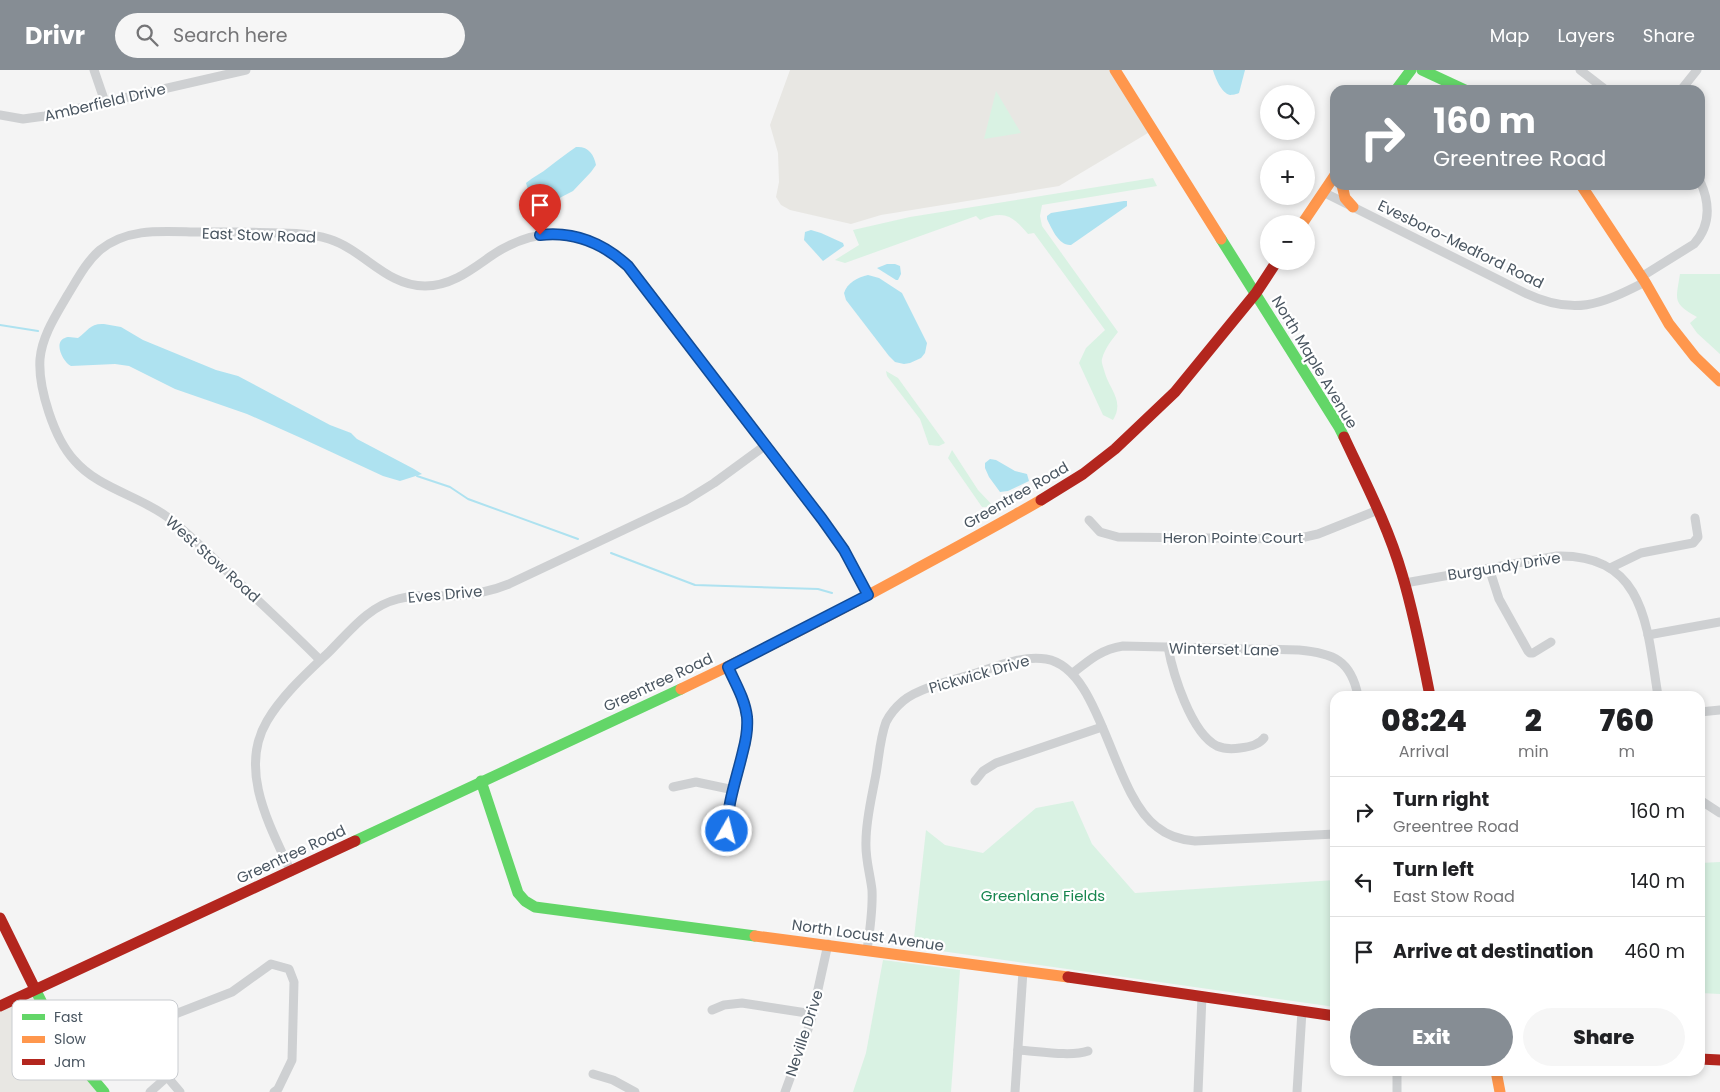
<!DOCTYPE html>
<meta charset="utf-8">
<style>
body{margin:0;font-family:Poppins,sans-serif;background:#f6f6f6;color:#202124;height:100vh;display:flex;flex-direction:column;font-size:19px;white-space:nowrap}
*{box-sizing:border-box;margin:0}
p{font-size:16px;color:#757577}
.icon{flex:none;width:28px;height:28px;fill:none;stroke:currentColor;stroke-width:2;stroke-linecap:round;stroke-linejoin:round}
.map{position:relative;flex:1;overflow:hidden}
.panel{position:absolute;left:1330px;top:621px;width:375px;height:385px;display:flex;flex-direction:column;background:#fff;border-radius:15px;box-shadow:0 2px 8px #0003}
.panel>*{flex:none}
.banner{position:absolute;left:1330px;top:15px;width:375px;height:105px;border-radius:15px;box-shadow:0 2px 8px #0003;background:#868d94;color:#fff;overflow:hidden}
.controls{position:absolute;left:1260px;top:15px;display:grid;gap:10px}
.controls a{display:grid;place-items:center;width:55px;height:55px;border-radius:50%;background:#fff;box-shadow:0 2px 8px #0003;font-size:25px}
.pin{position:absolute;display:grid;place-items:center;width:42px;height:42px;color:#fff;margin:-51px -21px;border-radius:50% 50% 50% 0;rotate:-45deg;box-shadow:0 0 5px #0007}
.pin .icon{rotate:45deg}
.me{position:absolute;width:55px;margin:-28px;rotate:8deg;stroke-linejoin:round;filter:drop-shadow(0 0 4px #0008)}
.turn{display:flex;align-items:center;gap:18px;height:105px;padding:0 20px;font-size:22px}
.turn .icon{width:65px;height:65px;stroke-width:2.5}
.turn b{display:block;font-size:35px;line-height:42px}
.eta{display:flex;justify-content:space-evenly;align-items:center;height:85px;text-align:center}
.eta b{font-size:30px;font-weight:800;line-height:35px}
.action{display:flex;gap:10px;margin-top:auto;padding:10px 20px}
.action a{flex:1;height:58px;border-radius:30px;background:#868d94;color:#fff;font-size:20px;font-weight:800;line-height:58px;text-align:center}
.action a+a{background:#f6f6f6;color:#202124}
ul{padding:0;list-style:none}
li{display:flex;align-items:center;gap:15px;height:70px;padding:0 20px;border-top:1px solid #e0e0e0}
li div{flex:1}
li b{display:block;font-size:19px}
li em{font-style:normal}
header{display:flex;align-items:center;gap:30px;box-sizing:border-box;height:70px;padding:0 25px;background:#868d94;color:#fff}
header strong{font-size:24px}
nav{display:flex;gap:28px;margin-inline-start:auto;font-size:18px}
.search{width:350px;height:45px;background:#f6f6f6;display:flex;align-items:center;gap:12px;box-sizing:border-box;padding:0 18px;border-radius:28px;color:#757577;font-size:19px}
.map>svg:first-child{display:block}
</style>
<header>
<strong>Drivr</strong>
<div class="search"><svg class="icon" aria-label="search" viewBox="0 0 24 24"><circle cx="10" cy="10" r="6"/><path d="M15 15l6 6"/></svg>Search here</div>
<nav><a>Map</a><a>Layers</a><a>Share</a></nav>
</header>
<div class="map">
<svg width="1720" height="1022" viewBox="0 0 1720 1022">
<rect width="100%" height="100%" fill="#f4f4f4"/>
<g fill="#e8e7e3">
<polygon points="790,0 1115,0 1153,60 1059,116 881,145 851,154 790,140 781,135 776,127 779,112 778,83 770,55"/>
<polygon points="35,919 61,971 104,1022 0,1022 0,936"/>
</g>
<g fill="#d9f2e3">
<polygon points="996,21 1021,63 984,69"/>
<path d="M1153 108 1157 116 1042 135 1040 146 1042 156 1118 262C1111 271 1105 278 1102 289 1101 292 1103 296 1104 300 1109 320 1125 330 1113 350L1103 345 1079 293 1086 278 1105 260 1034 163 1028 164C1012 145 1004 140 980 150L976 146 845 193 835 190 859 175 853 160 910 147Z"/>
<path d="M1680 204H1720V284L1697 263 1690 253 1697 247C1672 233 1676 230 1680 204Z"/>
<polygon points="886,301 898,308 945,373 939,376 929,375 920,349 887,306"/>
<polygon points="952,380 978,420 994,437 982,437 948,388"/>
<polygon points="1073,731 1092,774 1135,823 1335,810 1335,937 913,877 926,760 945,775 983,783 1036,738"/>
<polygon points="1720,792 1720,924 1700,923 1700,793"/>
<polygon points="883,890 960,900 951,1022 853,1022 866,983"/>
</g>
<g fill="#aee2f0">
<path d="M1213 0H1245L1239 23C1238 24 1231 25 1230 25 1221 23 1215 7 1213 0Z"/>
<path d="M576 77C588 76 594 84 596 95L591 102 573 121 548 134H544L529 123 526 113C533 107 542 103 549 97 558 90 567 83 576 77Z"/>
<path d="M1124 131H1127V136L1071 175C1059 176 1052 159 1047 149V146L1051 143Z"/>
<polygon points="811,160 821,163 843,173 844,176 823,191 804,170 805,162"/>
<polygon points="887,194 895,194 900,196 901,204 898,210 896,210 877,198"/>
<path d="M868 205 879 208 902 223 927 273 925 283 921 288 910 293 904 294 895 292 889 286 846 230 844 223C847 213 858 207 868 205Z"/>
<path d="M104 254 121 257 143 270 216 300 238 306 330 355 351 363 357 369 414 399 422 404 400 411 383 406 301 368 247 344 175 319 129 296 115 294 71 296C63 292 53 272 65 268 68 266 74 268 78 268 88 261 90 253 104 254Z"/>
<polygon points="990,389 996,390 1015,401 1027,404 1029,411 1008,421 1000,422 989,407 985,398 985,393"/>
</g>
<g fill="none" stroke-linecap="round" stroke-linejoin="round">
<g stroke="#aee2f0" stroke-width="2">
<polyline points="0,255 38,261"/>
<polyline points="417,406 450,417 468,429 578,469"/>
<polyline points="611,483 695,515 818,519 832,523"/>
</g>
<g stroke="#ced0d2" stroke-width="9">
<polyline points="94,0 105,32"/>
<polyline points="1580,0 1606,20"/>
<polyline points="1681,20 1697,0"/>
<polyline points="0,45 23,49 45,46 246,0"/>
<path d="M1323 122 1525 223C1574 246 1600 235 1645 212"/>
<path d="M1641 207 1694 174C1711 155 1710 133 1700 111"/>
<polyline points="1089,450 1100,462 1118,467 1296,469 1318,464 1378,440"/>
<polyline points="1489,498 1499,529 1528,581 1530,583 1533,583 1551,572"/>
<polyline points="1610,498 1641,483 1693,473 1698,467 1695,448"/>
<path d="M1405 513 1557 486C1646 484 1647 558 1658 626"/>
<polyline points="1648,565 1720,552"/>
<path d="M1168 577C1173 604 1191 663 1217 676 1224 679 1233 679 1240 678 1249 677 1259 675 1264 668"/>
<path d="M320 590C292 562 262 534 233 507 211 486 190 464 166 446 137 425 98 418 74 390 54 368 38 318 40 289 42 266 56 245 67 226 77 210 86 192 100 180 127 158 161 161 193 162 208 162 223 162 238 162 265 163 305 161 329 169 364 180 386 216 425 216 451 216 471 200 491 186 544 150 597 160 638 207L822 449 843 480 868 525"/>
<path d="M728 597C736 615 748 634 748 655 747 697 718 738 731 780"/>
<path d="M1073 603C1089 590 1102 579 1123 576L1299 580C1333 583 1351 590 1358 626"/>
<polyline points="1700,642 1720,640"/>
<polyline points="975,711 983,701 996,693 1102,657"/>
<polyline points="673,717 696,712 734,720"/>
<polyline points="1700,730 1720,743"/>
<path d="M291 802C270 756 238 700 267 651 283 624 308 602 330 581 350 561 369 536 398 529 415 524 433 526 451 526 472 525 490 522 509 514L685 431 714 413 766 375"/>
<path d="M867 880C870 860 873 840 872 820 870 803 865 788 866 771 866 749 872 726 876 704 879 687 880 668 886 652 890 644 896 637 903 631 918 618 956 609 976 603 998 596 1023 585 1046 589 1102 598 1111 723 1157 757 1168 766 1182 770 1195 771L1335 764"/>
<polyline points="712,940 724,935 742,933 813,944"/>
<path d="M1018 980C1037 981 1071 987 1088 981"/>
<polyline points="593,1004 613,1010 635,1022"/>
<polyline points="150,1022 167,1007"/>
<polyline points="180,1022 152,989 140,971 147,955 232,922 271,894 289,899 294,912 292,990 278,1019 274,1022"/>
<polyline points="785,1022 811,951 828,874"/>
<polyline points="1015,1022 1023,901"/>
<polyline points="1198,1022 1202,926"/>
<polyline points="1297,1022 1302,941"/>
<polyline points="1397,1022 1397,1001"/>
</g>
<g stroke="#63d668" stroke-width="11">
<polyline points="1422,0 1465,20"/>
<polyline points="1396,20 1411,0"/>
<polyline points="1221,169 1339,357 1344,367"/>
<polyline points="481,711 518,823 525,831 535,837 755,866"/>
<polyline points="355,771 681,619"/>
<polyline points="35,919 61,971 104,1022"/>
</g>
<g stroke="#ff974d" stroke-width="11">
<polyline points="1115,0 1221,169"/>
<polyline points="1342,115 1345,128 1353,137"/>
<polyline points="1581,115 1645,212 1669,254 1695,287 1720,311"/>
<polyline points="1302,154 1335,105"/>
<path d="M681 619C759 582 836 543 911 502 955 478 998 455 1041 430"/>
<polyline points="755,866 1068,907"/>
<polyline points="1496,1001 1500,1022"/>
</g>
<g stroke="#b3261e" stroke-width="11">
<path d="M1344 367C1365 412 1388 456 1402 504 1414 544 1422 585 1430 626"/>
<polyline points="1041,430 1083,404 1115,379 1175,322 1256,223 1277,191"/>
<polyline points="0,848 35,919"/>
<polyline points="1068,907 1335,946"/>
<polyline points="0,936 355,771"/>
<polyline points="1700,989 1720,990"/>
</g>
</g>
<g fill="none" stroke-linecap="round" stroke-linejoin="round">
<defs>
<path id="route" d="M540 165C574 161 603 173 628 196L822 449 844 480 868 525 728 597C735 613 745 629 747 647 748 659 746 670 743 681 737 707 727 734 727 761"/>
</defs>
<use href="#route" stroke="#114b97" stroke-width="12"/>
<use href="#route" stroke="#1a73e8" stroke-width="9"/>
</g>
<g text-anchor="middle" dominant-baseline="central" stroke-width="4.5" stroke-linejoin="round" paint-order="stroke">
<g font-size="15" fill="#4a5661" stroke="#fff">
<text transform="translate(105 32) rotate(-13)">Amberfield Drive</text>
<text transform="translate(259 165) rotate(2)">East Stow Road</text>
<text transform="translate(1461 174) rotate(26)">Evesboro-Medford Road</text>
<text transform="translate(1315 292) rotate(59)">North Maple Avenue</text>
<text transform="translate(1016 425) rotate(-30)">Greentree Road</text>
<text x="1233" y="467">Heron Pointe Court</text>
<text transform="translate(213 489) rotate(42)">West Stow Road</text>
<text transform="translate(1504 496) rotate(-9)">Burgundy Drive</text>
<text transform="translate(445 524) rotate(-5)">Eves Drive</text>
<text transform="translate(1224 579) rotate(1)">Winterset Lane</text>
<text transform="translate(979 604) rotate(-16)">Pickwick Drive</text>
<text transform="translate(658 612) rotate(-25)">Greentree Road</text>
<text transform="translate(291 784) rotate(-25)">Greentree Road</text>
<text transform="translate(868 865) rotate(8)">North Locust Avenue</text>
<text transform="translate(804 963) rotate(-72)">Neville Drive</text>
</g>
<g font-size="15" fill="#17864f" stroke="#fff">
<text x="1043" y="825">Greenlane Fields</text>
</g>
</g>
<rect x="12" y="930" width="166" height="80" rx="8" fill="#fff" stroke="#c9ccd0" stroke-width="1"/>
<rect x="22" y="944" width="23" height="6" fill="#63d668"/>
<rect x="22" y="966" width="23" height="7" fill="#ff974d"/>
<rect x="22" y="989" width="23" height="6" fill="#b3261e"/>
<g font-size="14" fill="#4a5661">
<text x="54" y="952">Fast</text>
<text x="54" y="974">Slow</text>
<text x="54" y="997">Jam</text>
</g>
</svg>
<div class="controls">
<a><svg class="icon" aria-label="search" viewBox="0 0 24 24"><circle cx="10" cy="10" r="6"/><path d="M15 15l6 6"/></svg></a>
<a>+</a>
<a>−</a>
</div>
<div class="pin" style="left:540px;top:165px;background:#d93025"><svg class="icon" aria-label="arrive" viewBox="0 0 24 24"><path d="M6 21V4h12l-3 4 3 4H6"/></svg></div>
<svg class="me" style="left:727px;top:761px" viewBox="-20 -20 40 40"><circle r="17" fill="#1a73e8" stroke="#fff" stroke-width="3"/><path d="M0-11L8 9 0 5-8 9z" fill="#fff"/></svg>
<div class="banner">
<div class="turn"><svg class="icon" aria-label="right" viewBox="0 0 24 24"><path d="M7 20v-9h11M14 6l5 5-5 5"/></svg><div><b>160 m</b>Greentree Road</div></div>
</div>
<section class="panel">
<div class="eta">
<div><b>08:24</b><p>Arrival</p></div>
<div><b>2</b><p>min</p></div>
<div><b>760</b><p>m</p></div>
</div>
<ul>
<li><svg class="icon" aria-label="right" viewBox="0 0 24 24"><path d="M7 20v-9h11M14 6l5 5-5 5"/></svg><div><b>Turn right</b><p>Greentree Road</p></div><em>160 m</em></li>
<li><svg class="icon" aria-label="left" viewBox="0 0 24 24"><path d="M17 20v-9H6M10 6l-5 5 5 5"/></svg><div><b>Turn left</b><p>East Stow Road</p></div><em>140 m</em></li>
<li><svg class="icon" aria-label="arrive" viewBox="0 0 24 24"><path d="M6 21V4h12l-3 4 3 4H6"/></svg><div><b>Arrive at destination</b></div><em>460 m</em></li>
</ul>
<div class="action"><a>Exit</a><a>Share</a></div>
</section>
</div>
